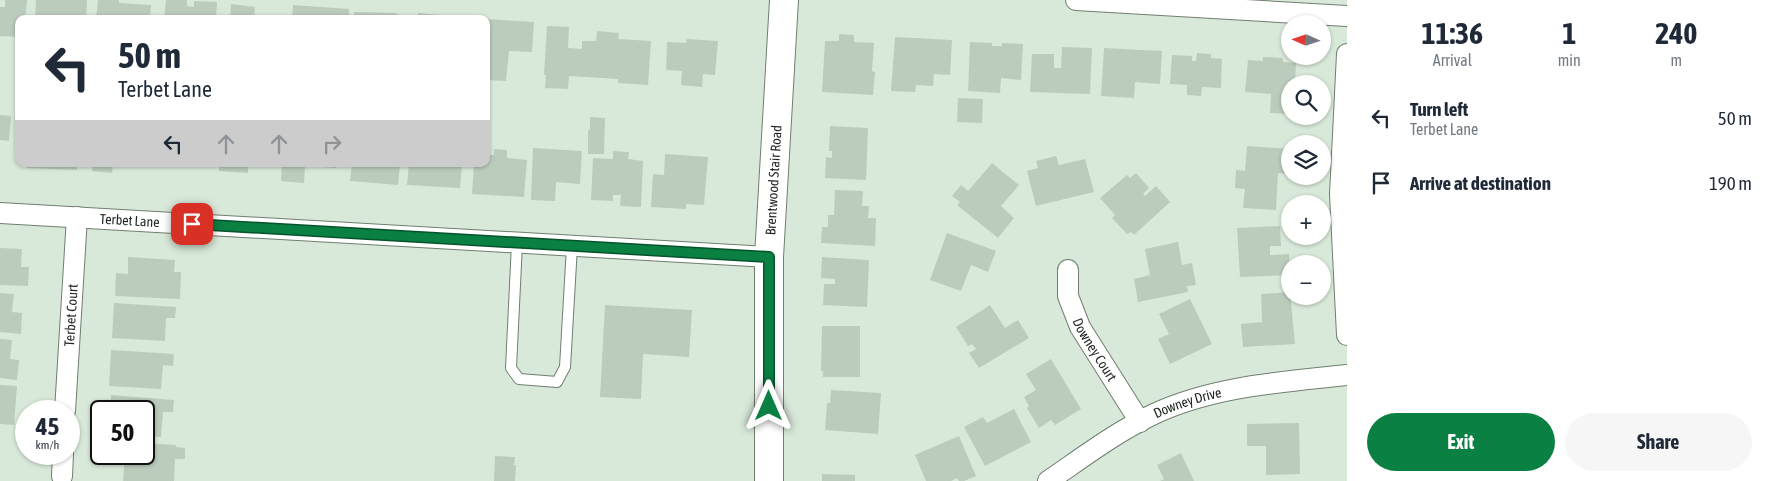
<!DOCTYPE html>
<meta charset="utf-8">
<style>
body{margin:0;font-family:"Asap Condensed",sans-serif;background:#f6f6f7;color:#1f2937;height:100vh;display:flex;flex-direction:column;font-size:19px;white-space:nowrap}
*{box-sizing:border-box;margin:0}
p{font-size:16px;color:#747a83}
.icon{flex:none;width:28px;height:28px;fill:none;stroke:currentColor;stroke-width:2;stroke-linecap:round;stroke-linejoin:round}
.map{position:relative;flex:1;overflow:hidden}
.sheet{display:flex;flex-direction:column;background:#fff;width:425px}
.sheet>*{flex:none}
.top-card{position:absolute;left:15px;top:15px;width:475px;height:152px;border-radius:10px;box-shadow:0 1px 4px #0004;background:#fff;color:#1f2937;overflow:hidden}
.needle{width:32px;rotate:273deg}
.buttons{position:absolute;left:1281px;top:15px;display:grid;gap:10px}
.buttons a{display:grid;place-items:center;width:50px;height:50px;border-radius:50%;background:#fff;box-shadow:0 1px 4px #0004;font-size:25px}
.speed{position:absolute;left:15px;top:400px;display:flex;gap:10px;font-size:25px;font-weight:700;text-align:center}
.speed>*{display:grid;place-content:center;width:65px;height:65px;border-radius:50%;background:#fff;box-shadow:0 1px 4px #0004;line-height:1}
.speed small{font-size:12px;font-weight:400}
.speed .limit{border:2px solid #111;border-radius:8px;background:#fff;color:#111}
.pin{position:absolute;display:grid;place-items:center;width:42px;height:42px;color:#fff;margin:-21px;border-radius:10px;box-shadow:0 2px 8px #0006}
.me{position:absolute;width:55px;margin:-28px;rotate:0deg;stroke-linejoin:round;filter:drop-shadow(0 0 4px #0008)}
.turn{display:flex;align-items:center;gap:18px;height:105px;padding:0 20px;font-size:22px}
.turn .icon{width:65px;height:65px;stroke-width:2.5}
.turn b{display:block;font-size:35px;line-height:42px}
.lanes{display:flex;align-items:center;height:48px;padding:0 20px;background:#0003;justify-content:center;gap:25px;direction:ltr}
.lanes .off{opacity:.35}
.eta{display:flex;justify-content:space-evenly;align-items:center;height:85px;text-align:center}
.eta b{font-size:30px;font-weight:700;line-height:35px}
.primary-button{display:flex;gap:10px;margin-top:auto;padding:10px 20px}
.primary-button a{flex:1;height:58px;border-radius:30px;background:#0b8043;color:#fff;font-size:20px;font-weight:700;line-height:58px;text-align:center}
.primary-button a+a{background:#f6f6f7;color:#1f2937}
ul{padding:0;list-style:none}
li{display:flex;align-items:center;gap:15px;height:65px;padding:0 20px}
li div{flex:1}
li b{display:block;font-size:19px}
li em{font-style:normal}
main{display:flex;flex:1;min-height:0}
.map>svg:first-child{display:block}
</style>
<main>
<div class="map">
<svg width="1347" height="481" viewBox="0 0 1347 481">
<rect width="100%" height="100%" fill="#d9e9d9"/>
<g fill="#bcccbc">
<polygon points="5,0 27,0 25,19 19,19 19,37 0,36 0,7 5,7"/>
<polygon points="36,0 87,0 86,19 35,19"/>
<polygon points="98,0 119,0 119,3 151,5 150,19 96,19"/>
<polygon points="166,0 187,0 187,6 194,7 194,1 217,2 216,19 164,19"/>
<polygon points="231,4 255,7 254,19 230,19"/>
<polygon points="293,5 349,9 349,19 292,19"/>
<polygon points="354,12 397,13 397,16 409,17 409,19 354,19"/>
<polygon points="418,13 441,15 441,19 417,19"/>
<polygon points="486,19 534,22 532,52 509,51 506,81 486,80"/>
<polygon points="547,26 569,27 568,48 582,49 582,41 596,41 597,31 619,33 618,39 651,41 648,85 618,83 618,79 569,76 568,89 545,88 546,75 544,75"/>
<polygon points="839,34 854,35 854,42 874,43 872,71 875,72 873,95 822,92 825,41 839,41"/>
<polygon points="895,37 952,40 950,75 934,74 933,86 916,85 915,92 891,91"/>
<polygon points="687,39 718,41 715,75 703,74 702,87 681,85 682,71 666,70 667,42 686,43"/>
<polygon points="970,42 992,43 992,46 1002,46 1002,43 1023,44 1021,80 1001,78 1000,93 968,91"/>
<polygon points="1062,47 1092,48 1090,94 1030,92 1032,54 1054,54 1054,68 1061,68"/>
<polygon points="1104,48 1162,51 1160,84 1135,82 1134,98 1101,96"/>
<polygon points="1197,53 1211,54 1211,58 1222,59 1221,88 1202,87 1201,96 1187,95 1187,85 1170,84 1172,55 1192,56 1192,61 1196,61"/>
<polygon points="1263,57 1283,58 1283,62 1296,63 1295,84 1290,84 1290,114 1270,113 1271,94 1245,92 1248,60 1263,61"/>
<polygon points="958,98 983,99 982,123 957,122"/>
<polygon points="0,115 11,116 9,141 0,140"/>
<polygon points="590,117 605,118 604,154 588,154 588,130 590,129"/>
<polygon points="830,126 868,128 866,180 825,178 826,157 832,158 832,151 829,151"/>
<polygon points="1247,146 1290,149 1289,174 1278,173 1276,210 1243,208 1245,189 1235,188 1236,170 1245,171"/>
<polygon points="533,148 582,151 580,184 556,182 555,201 531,200"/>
<polygon points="494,149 507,150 507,158 527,160 524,197 472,194 474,164 486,164 486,155 494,155"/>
<polygon points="613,151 629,152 628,159 643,161 641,207 620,206 621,195 613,195 613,201 591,200 593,158 613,159"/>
<polygon points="665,154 708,157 704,205 686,204 686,209 651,207 653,174 664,175"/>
<polygon points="1056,156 1059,165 1085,159 1094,192 1036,206 1027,171 1038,168 1036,161"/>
<polygon points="992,163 1019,185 1001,206 1014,218 998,238 957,205 960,202 952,196 961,185 968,191"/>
<polygon points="27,164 77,164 77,170 27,168"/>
<polygon points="93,164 113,164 112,173 92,171"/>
<polygon points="219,164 248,164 248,173 219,171"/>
<polygon points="282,164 337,164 336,168 305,166 304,183 281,181"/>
<polygon points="352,164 400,164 398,185 350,181"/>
<polygon points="409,164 462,164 460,188 407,185"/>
<polygon points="1136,173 1149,188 1143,194 1145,196 1156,186 1170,202 1134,235 1131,232 1127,234 1112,218 1115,215 1100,198 1127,175 1130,178"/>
<polygon points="835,190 863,191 862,206 869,206 868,218 876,218 875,246 821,243 822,227 828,227 828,215 834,215"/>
<polygon points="1280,226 1281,246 1270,246 1270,255 1289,254 1290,275 1240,277 1237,228"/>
<polygon points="947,233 996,251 988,272 971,265 961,291 930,280"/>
<polygon points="1178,242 1182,265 1192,263 1196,285 1187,286 1188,292 1138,302 1134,279 1150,275 1145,249"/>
<polygon points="0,248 22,249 21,267 29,267 28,286 0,285"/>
<polygon points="128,257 175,260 174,272 181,272 180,299 115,296 116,273 128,274"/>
<polygon points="822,257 869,260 867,307 823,305 824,284 835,284 835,279 821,278"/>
<polygon points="1290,292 1295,344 1243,347 1241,324 1262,322 1261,294"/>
<polygon points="0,293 14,294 12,312 22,313 21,334 0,332"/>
<polygon points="1190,299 1212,344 1170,364 1158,339 1169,334 1159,314"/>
<polygon points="114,303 176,307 175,318 166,318 165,341 112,338"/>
<polygon points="605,305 692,310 689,357 643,354 641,399 600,397"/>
<polygon points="990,305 1005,328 1018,320 1029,338 979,368 969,353 976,349 972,344 968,346 956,327"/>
<polygon points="822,326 860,326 860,377 823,377 823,371 821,371"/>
<polygon points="0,339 12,340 10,359 19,360 17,380 0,378"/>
<polygon points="111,350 174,354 173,366 163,365 161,389 109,386"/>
<polygon points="1051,359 1081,409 1055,425 1051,420 1039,428 1027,408 1029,406 1024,397 1036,390 1026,374"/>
<polygon points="0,385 17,386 14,425 0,424"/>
<polygon points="831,390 881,393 878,434 825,430 827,403 830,403"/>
<polygon points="111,395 174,400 173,412 163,412 161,437 144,436 144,411 110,411"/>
<polygon points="1014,409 1031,442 985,466 964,427 983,417 987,423"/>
<polygon points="1299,423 1300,474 1266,475 1266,446 1247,446 1247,424"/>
<polygon points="959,436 976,476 964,481 959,481 957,478 951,481 926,481 915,455"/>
<polygon points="144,443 176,445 176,447 185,448 185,459 175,459 174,481 123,481 125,454 144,454"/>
<polygon points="1181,453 1194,481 1160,481 1164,479 1157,465"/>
<polygon points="495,456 515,457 514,465 516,465 515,481 494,481"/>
<polygon points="822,474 855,475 855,481 822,481"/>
</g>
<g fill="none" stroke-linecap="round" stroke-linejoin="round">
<defs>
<polyline id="lane" points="517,243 511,368 519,379 557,382 565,367 572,246"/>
<g id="street">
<polyline points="1076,0 1347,16"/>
<polyline points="1347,54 1340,194 1347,335"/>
<path id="s1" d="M0 213 769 257"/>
<path id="s2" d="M1068 270V296L1080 327 1140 422"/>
<path id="s3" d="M65 411 77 217"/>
<polyline points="62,476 63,454"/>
<path id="s4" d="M1048 481C1082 458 1116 432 1154 414 1214 386 1283 382 1347 375"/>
</g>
<g id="secondary">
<path id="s5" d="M769 481V257L784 0"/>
</g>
</defs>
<use href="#lane" stroke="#707e70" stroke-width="12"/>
<use href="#street" stroke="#707e70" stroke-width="22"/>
<use href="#secondary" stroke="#707e70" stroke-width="30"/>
<use href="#lane" stroke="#fff" stroke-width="10"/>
<use href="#street" stroke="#fff" stroke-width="20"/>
<use href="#secondary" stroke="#fff" stroke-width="28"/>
</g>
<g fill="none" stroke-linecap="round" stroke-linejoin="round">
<defs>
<polyline id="route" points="192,224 769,257 769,406"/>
</defs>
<use href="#route" stroke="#07532c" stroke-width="12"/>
<use href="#route" stroke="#0b8043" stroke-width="9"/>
</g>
<g text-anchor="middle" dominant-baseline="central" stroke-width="4.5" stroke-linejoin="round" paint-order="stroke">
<g font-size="14" fill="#1e241e" stroke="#d9e9d9">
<text stroke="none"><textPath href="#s5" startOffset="301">Brentwood Stair Road</textPath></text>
<text stroke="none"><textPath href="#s1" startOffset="130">Terbet Lane</textPath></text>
<text stroke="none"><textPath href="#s3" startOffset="96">Terbet Court</textPath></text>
<text stroke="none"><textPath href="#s2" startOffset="86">Downey Court</textPath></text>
<text stroke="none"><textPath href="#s4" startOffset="161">Downey Drive</textPath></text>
</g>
</g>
</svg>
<div class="buttons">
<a><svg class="needle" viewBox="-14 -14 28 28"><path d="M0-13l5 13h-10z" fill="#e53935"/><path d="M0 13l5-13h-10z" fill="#747a83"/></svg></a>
<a><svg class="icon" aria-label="search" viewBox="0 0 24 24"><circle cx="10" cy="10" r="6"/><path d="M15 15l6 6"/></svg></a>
<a><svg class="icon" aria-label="layers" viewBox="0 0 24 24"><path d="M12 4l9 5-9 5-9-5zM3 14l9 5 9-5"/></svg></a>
<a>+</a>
<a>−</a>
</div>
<div class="speed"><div>45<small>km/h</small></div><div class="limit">50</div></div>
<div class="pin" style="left:192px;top:224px;background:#d93025"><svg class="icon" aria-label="arrive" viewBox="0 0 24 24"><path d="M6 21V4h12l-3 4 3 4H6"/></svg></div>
<svg class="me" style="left:769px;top:406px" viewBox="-20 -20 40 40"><path d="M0-17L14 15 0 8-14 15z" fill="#0b8043" stroke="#fff" stroke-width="4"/></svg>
<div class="top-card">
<div class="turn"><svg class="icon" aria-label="left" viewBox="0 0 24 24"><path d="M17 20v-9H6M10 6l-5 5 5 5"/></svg><div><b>50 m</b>Terbet Lane</div></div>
<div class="lanes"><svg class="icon" aria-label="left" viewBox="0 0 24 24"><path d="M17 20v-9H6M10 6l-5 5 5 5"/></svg><svg class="icon off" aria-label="ahead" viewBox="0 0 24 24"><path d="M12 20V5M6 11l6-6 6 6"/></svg><svg class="icon off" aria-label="ahead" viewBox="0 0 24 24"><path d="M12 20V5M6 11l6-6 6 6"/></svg><svg class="icon off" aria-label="right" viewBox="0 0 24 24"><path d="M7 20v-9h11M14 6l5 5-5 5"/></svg></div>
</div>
</div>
<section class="sheet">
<div class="eta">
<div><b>11:36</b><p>Arrival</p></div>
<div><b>1</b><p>min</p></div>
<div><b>240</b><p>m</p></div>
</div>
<ul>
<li><svg class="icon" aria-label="left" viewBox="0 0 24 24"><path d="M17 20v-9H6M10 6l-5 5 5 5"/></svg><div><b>Turn left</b><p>Terbet Lane</p></div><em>50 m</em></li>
<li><svg class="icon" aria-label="arrive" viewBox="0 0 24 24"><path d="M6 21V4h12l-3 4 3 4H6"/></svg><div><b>Arrive at destination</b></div><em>190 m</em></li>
</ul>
<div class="primary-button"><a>Exit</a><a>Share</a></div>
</section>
</main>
